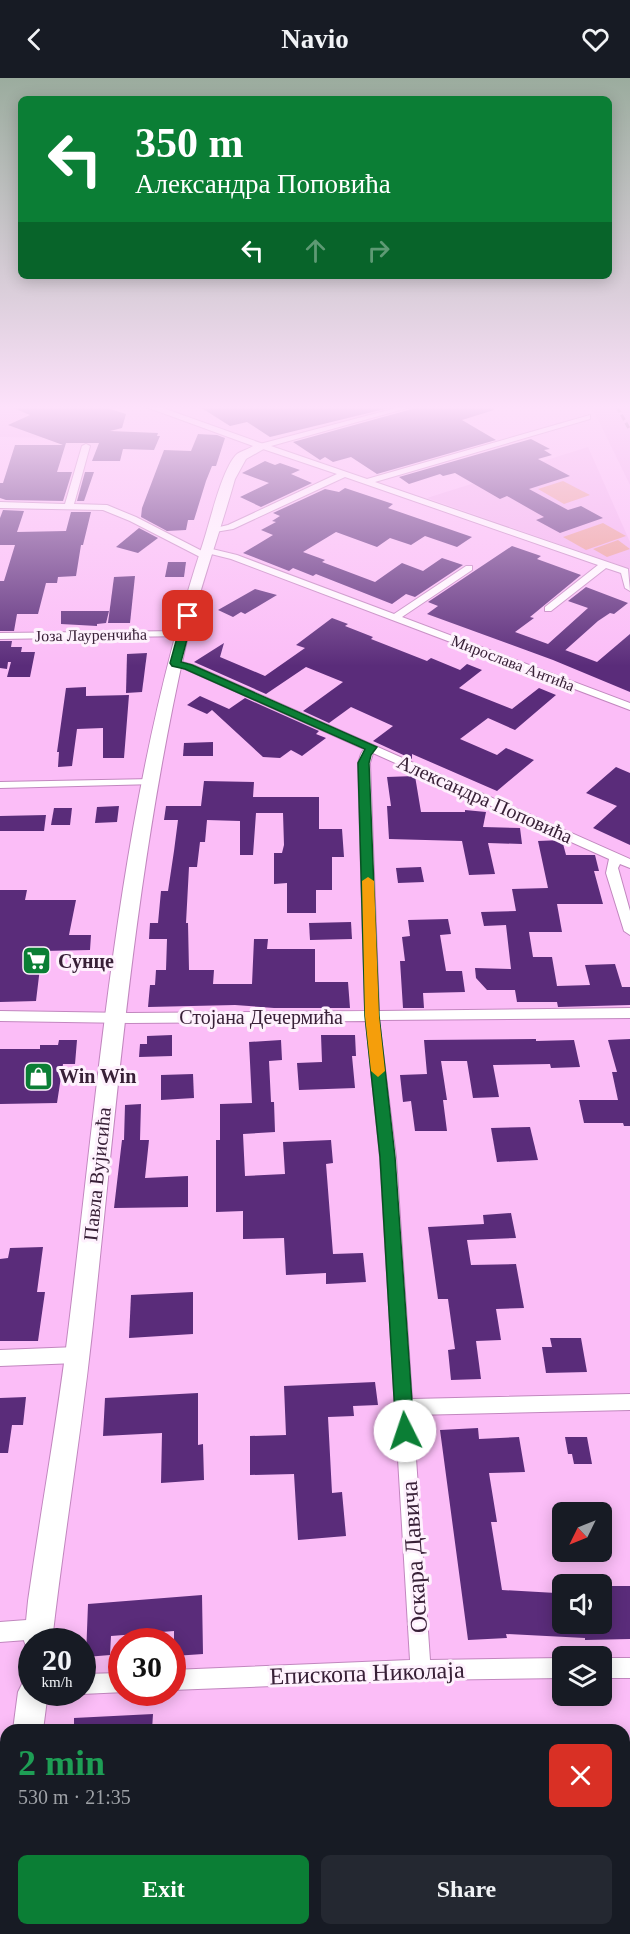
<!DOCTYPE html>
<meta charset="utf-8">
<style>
body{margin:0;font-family:Georgia,serif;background:#242831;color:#f1f3f6;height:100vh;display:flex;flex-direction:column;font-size:22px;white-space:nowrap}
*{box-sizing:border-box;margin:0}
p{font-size:20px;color:#9ea1a6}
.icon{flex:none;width:33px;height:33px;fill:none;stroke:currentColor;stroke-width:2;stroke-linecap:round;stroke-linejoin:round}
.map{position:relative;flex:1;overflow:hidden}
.side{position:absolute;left:0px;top:1646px;width:630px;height:212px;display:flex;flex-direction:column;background:#171b24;border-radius:18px 18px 0 0;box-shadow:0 3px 15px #0003}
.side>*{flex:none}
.banner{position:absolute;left:18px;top:18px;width:594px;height:183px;border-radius:9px;box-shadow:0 3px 15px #0003;background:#0b7e35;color:#fff;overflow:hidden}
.needle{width:39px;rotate:227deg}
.tools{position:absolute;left:552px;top:1424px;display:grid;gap:12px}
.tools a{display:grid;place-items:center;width:60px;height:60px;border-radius:9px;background:#171b24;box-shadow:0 3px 15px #0003;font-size:30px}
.speed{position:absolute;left:18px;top:1550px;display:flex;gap:12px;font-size:30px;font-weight:700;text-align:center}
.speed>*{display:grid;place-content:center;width:78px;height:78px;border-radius:50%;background:#171b24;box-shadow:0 3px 15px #0003;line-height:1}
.speed small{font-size:15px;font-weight:400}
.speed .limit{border:9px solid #d22;background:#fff;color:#111}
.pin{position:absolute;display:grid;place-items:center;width:51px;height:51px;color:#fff;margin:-26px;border-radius:12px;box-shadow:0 3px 9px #0006}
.me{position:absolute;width:66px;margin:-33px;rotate:356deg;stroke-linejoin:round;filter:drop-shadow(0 0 4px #0008)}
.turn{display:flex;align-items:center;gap:21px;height:126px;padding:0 18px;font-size:27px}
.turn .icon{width:78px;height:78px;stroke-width:2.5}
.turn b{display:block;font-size:42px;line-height:51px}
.lanes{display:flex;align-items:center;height:57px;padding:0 18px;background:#0003;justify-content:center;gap:30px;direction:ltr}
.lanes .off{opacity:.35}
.round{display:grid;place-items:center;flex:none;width:63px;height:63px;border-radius:9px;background:#242831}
.headline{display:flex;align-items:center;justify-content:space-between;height:102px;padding:0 18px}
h1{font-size:36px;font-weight:700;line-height:45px;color:#1e9e55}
.cta{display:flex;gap:12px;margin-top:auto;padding:12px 18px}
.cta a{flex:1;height:69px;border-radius:9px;background:#0b7e35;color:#fff;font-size:24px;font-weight:700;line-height:69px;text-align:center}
.cta a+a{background:#242831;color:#f1f3f6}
header{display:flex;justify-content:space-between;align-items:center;height:78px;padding:0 18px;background:#171b24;font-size:27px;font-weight:700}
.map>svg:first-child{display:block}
</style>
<header><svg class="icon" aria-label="back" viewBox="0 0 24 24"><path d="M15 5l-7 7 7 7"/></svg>Navio<svg class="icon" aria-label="heart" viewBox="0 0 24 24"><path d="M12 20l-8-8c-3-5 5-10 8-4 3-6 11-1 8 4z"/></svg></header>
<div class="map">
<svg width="630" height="1856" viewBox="0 0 630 1856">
<rect width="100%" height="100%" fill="#fbbdf7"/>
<g fill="#f2aeee">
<polygon points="0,329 109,329 101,358 79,360 0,359"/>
<polygon points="592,329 630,329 630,407"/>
<polygon points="588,369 630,464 630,491 427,420"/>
</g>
<g fill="#eb9b90">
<polygon points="563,403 590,417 564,426 538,411"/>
<polygon points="603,445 626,458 586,472 563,459"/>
<polygon points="618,462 630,471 607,479 593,471"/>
</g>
<g fill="#5a2c7a">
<polygon points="11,329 104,329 126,336 122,350 110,353 158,355 157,358 160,358 154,372 123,371 120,383 92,383 99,365 66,365 57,394 72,394 63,423 6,422 0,420 0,405 3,405 15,367 63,367 8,347 30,337"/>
<polygon points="200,329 393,329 270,359 247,344 230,348"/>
<polygon points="413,329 493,329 494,332 462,342 496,362 377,396 351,379 333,384 325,379 320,382 293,364 412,331"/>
<polygon points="198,356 217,357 225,360 216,388 212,388 206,403 194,442 188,442 186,452 167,453 141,439 142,430 164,372 191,373"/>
<polygon points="531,361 550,371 544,372 552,377 538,381 570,398 529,411 568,432 581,428 603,440 560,455 536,442 544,439 507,418 500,421 455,395 443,398 440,396 409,406 399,399"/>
<polygon points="265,383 275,387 280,385 300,392 291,396 312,405 261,429 240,419 269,405 242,395"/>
<polygon points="85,394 94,394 84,423 77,423"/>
<polygon points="345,410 393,426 388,430 472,459 457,469 425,458 411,467 390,460 377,469 336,454 303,474 325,482 322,484 375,504 402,485 423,493 442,480 463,487 415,519 406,516 392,526 316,496 313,498 293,490 289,493 243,475 273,457 261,452 276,444 272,443 280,438 273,435 325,411 339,414"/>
<polygon points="3,432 24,433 17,454 66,453 71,434 91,434 83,467 81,467 76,498 58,499 57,505 46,505 38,536 17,536 14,553 0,553 0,503 4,503 15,467 0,467 0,440"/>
<polygon points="139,450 158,460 138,475 116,469"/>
<polygon points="512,468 541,478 537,481 581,497 530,539 534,540 515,554 548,566 588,530 568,523 586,509 628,525 614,536 610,535 598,543 561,576 565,572 597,584 630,556 630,614 553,582 427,536 438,528 428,524"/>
<polygon points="168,484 186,484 184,499 165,499"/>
<polygon points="135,498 130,545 108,545 114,499"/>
<polygon points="255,511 277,517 245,536 241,534 233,539 218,532"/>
<polygon points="61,533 109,533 106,545 97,546 97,548 61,546"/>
<polygon points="332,540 348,546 345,548 373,559 371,561 427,583 431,580 460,592 467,586 482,592 459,610 512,631 539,610 556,617 515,652 488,640 460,661 497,677 506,670 534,682 497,713 412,676 412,681 373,663 393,648 351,629 329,645 303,633 343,604 306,589 266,616 194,584 224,565 220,579 265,598 305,570 296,567"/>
<polygon points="0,563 12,563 11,569 22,569 21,574 35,574 30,599 7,599 11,584 8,584 7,591 0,590"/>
<polygon points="147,575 142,614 126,615 127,576"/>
<polygon points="86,609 86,618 129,617 124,680 103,680 103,650 77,651 72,688 58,689 59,674 57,674 66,610"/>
<polygon points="200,618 229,631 245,620 319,653 316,656 326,660 302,678 291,672 280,680 263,679 212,632 207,636 187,627"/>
<polygon points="213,664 213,678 183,678 184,665"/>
<polygon points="616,689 630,695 630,767 593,750 617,728 586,715"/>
<polygon points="415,698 421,734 465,734 465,732 486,734 483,749 520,750 522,766 488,765 495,796 469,797 462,763 389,761 387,728 391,728 387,699"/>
<polygon points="204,703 254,704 253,719 319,719 319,751 342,751 344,779 332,779 332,812 316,812 316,835 287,835 287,805 274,806 274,775 282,775 284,767 283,735 256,735 253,777 240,777 240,743 207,742 205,764 200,764 197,789 189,789 186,845 188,845 189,892 214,892 213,906 252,906 254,861 268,861 267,871 315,871 315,904 348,904 350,930 274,930 235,927 148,929 150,907 155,907 156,892 166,892 167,861 149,861 150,845 158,845 161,813 168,813 174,773 178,742 164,742 166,728 201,728"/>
<polygon points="119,728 117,744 95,745 97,729"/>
<polygon points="54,730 72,730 70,747 51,747"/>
<polygon points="46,737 44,753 0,753 0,738"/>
<polygon points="562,762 566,777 595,777 599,793 594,793 603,826 557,826 562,854 529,854 533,879 552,879 557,908 590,907 585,887 615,886 622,909 630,909 630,927 558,929 557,924 517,924 515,912 487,912 476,900 475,890 511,891 506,847 484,848 481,834 516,833 512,811 548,810 538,763"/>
<polygon points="421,789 424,804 398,805 396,790"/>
<polygon points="0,812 27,812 25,822 76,822 69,857 91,857 90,872 42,873 36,923 0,924"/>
<polygon points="448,841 451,856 440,857 446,893 462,893 465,914 423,915 424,930 403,930 400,883 405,883 402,859 410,858 408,842"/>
<polygon points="351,844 352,861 310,862 309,845"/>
<polygon points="172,957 172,978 139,979 140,966 147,966 147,958"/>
<polygon points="321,957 355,957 356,978 352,978 355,1010 299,1012 297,985 322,984"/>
<polygon points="536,961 536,963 574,962 580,989 551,990 550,986 493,987 499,1019 473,1020 467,983 441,983 447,1022 443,1022 447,1053 415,1053 411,1023 403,1024 400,997 427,996 424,962"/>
<polygon points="630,961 630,1048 624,1048 623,1045 584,1045 579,1022 618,1022 612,994 617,994 608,962"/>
<polygon points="59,962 77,962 75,986 63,986 57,1025 0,1026 0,971 40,971 40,967 58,967"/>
<polygon points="281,962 282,982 269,983 271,1024 274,1024 275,1054 243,1056 245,1098 285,1096 283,1064 331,1062 333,1085 326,1086 333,1176 363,1175 366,1204 326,1206 326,1195 286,1197 284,1160 243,1161 243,1133 216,1134 216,1062 220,1062 220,1026 252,1025 249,964"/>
<polygon points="193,996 194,1020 161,1022 161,997"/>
<polygon points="141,1026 140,1062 149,1062 145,1100 188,1098 188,1129 114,1130 122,1062 124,1062 125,1027"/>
<polygon points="530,1049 538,1082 497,1084 491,1050"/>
<polygon points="511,1135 516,1160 467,1162 471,1187 516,1186 524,1230 496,1231 501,1262 476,1263 481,1301 451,1302 448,1272 455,1271 448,1221 438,1221 428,1149 484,1146 483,1137"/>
<polygon points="43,1169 37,1214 45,1214 38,1263 0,1263 0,1181 8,1180 10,1170"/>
<polygon points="193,1214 193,1256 129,1260 131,1217"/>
<polygon points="550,1260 581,1260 587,1294 546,1295 542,1269 552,1269"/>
<polygon points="375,1304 378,1327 353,1328 354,1338 328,1339 332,1415 342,1414 346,1458 298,1462 294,1396 250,1397 250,1358 286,1357 284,1308"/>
<polygon points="198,1315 198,1367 203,1366 204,1402 161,1405 162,1355 103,1358 105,1320"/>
<polygon points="26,1319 23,1347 12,1347 8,1375 0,1375 0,1320"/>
<polygon points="478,1350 479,1361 519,1359 525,1394 489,1395 497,1444 491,1444 502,1512 556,1515 558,1545 602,1545 602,1508 630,1508 630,1561 585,1562 585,1560 506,1556 507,1560 468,1562 440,1352"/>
<polygon points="565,1359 587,1359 592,1386 574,1386 572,1376 568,1376"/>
<polygon points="202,1517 203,1576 174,1578 174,1553 111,1558 110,1577 86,1579 88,1526"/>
<polygon points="153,1636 152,1652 74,1652 74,1640"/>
</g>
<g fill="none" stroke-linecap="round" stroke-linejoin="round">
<defs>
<g id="street">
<polygon points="400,329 411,329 271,368 367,401 590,337 590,341 375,404 628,491 630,513 625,510 621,495 606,490 551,533 545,533 545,529 598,487 345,399 233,451 215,454 211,451 228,447 337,396 260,370 260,366"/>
<polygon points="86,366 90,368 74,426 107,427 136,439 204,474 205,471 208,470 237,477 394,536 466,488 472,488 472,492 402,539 630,625 630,632 231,481 207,475 210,478 208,480 202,480 130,443 103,432 0,430 0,424 65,426 82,368"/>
<polygon points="182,553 187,556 185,558 0,561 0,555"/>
<polygon points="175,582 193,587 630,781 630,790 620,786 618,790 630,833 630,857 624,853 606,795 609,781 373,675 370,685 379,933 630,930 630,940 379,942 396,1079 412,1321 630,1316 630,1332 413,1337 430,1582 562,1580 562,1600 421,1602 172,1612 172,1592 410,1582 380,1079 366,943 130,945 0,943 0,933 130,935 365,933 358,685 361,676 364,671 185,591 170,585"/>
<polygon points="152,701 156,702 156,706 0,710 0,704"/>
<polygon points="77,1269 83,1272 85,1277 83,1282 77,1285 0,1288 0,1272"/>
<polygon points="40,1541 47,1544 50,1551 47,1558 40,1561 0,1564 0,1544"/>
<rect x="602" y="1580" width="28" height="20"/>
<polygon points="122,1595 122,1614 125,1614 82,1616 77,1614 82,1614 82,1596"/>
</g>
<g id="secondary">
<path d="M146 329H160L269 368 246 381 235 401C219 458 198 514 185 571 135 793 117 1020 93 1246 82 1352 64 1457 52 1563H32V1575L28 1573 24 1563 28 1523C41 1431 58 1339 69 1246 101 984 120 716 203 465 210 444 222 390 237 376 241 373 249 371 253 368Z"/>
<polygon points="32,1600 32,1614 48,1614 43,1652 13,1652 18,1614 23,1604"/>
<polygon points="6,1811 6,1851 19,1851 18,1856 0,1856 0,1813"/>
</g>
</defs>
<use href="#street" stroke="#c287bf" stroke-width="2"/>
<use href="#secondary" stroke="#c287bf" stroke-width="2"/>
<use href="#street" fill="#fff" fill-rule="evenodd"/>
<use href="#secondary" fill="#fff" fill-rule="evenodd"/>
<polyline stroke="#956b93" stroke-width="3" stroke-dasharray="6 3" stroke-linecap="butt" points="617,329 630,352"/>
</g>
<linearGradient id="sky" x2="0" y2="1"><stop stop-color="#9bac9e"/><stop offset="0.56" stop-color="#fde1fb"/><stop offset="1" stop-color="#fde1fb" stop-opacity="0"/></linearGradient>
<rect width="630" height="588" fill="url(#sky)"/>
<polygon fill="#0b7e35" stroke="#075222" stroke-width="1.5" points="188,535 193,538 181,584 192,587 377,669 371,677 369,685 379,938 395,1079 414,1353 411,1359 405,1362 399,1359 396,1353 380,1079 365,938 358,685 365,671 185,591 172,588 170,585 183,538"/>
<polygon fill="#f59e0b" points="368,799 374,803 379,938 385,993 378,999 371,993 365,938 362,803"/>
<defs>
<symbol id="supermarket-square" viewBox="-11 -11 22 22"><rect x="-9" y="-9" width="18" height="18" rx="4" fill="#0b7e35" stroke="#fef1fd"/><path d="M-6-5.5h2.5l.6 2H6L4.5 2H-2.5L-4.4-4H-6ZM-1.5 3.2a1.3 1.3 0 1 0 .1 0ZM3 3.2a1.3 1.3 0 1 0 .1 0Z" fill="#fff"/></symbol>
<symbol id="shop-square" viewBox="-11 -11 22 22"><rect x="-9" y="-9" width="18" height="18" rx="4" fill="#0b7e35" stroke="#fef1fd"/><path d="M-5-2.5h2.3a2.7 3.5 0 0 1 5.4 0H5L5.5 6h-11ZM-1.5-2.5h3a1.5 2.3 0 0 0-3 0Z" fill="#fff"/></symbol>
</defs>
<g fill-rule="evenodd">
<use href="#supermarket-square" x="20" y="866" width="33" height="33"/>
<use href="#shop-square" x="22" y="982" width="33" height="33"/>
</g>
<g text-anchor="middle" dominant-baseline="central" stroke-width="6" stroke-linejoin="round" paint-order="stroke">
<g font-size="16" fill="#382037" stroke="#fef1fd">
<text transform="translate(91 557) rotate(-1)">Јоза Лауренчића</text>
<text transform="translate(513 585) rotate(21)">Мирослава Антића</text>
</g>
<g font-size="20" fill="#382037" stroke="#fef1fd">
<text transform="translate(485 721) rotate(24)">Александра Поповића</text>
<text x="261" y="939">Стојана Дечермића</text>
<text transform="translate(97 1096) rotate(-84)">Павла Вујисића</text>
</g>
<g font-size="20" font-weight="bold" fill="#382037" stroke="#fef1fd" text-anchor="start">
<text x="58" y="883">Сунце</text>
<text x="59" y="998">Win Win</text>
</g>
<g font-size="24" fill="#382037" stroke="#fef1fd">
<text transform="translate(414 1479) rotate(-94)">Оскара Давича</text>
<text transform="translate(367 1595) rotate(-2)">Епископа Николаја</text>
</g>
</g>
</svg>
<div class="tools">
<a><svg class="needle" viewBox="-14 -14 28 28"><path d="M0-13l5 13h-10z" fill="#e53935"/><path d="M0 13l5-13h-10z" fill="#9ea1a6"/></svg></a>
<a><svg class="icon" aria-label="sound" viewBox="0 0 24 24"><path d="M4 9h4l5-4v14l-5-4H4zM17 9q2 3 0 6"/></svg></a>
<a><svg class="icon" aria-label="layers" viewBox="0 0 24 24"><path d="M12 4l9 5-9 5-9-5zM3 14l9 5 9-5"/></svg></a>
</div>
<div class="speed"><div>20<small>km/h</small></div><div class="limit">30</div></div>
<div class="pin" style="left:188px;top:538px;background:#d93025"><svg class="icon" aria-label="arrive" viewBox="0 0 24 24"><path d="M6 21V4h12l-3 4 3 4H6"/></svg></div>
<svg class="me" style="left:405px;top:1353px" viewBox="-20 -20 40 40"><circle r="19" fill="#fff"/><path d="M0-13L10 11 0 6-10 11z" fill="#0b7e35"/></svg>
<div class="banner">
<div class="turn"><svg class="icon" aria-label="left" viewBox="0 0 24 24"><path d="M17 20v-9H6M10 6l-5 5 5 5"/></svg><div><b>350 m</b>Александра Поповића</div></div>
<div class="lanes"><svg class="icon" aria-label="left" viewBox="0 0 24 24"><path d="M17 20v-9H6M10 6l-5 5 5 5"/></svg><svg class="icon off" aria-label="ahead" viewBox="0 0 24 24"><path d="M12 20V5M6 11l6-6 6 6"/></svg><svg class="icon off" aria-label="right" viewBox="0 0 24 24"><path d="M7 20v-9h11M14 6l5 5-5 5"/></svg></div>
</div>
<section class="side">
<div class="headline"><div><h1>2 min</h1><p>530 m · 21:35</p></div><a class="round" style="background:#d93025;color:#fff"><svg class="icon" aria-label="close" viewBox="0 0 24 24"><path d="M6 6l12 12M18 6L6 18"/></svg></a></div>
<div class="cta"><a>Exit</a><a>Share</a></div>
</section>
</div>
